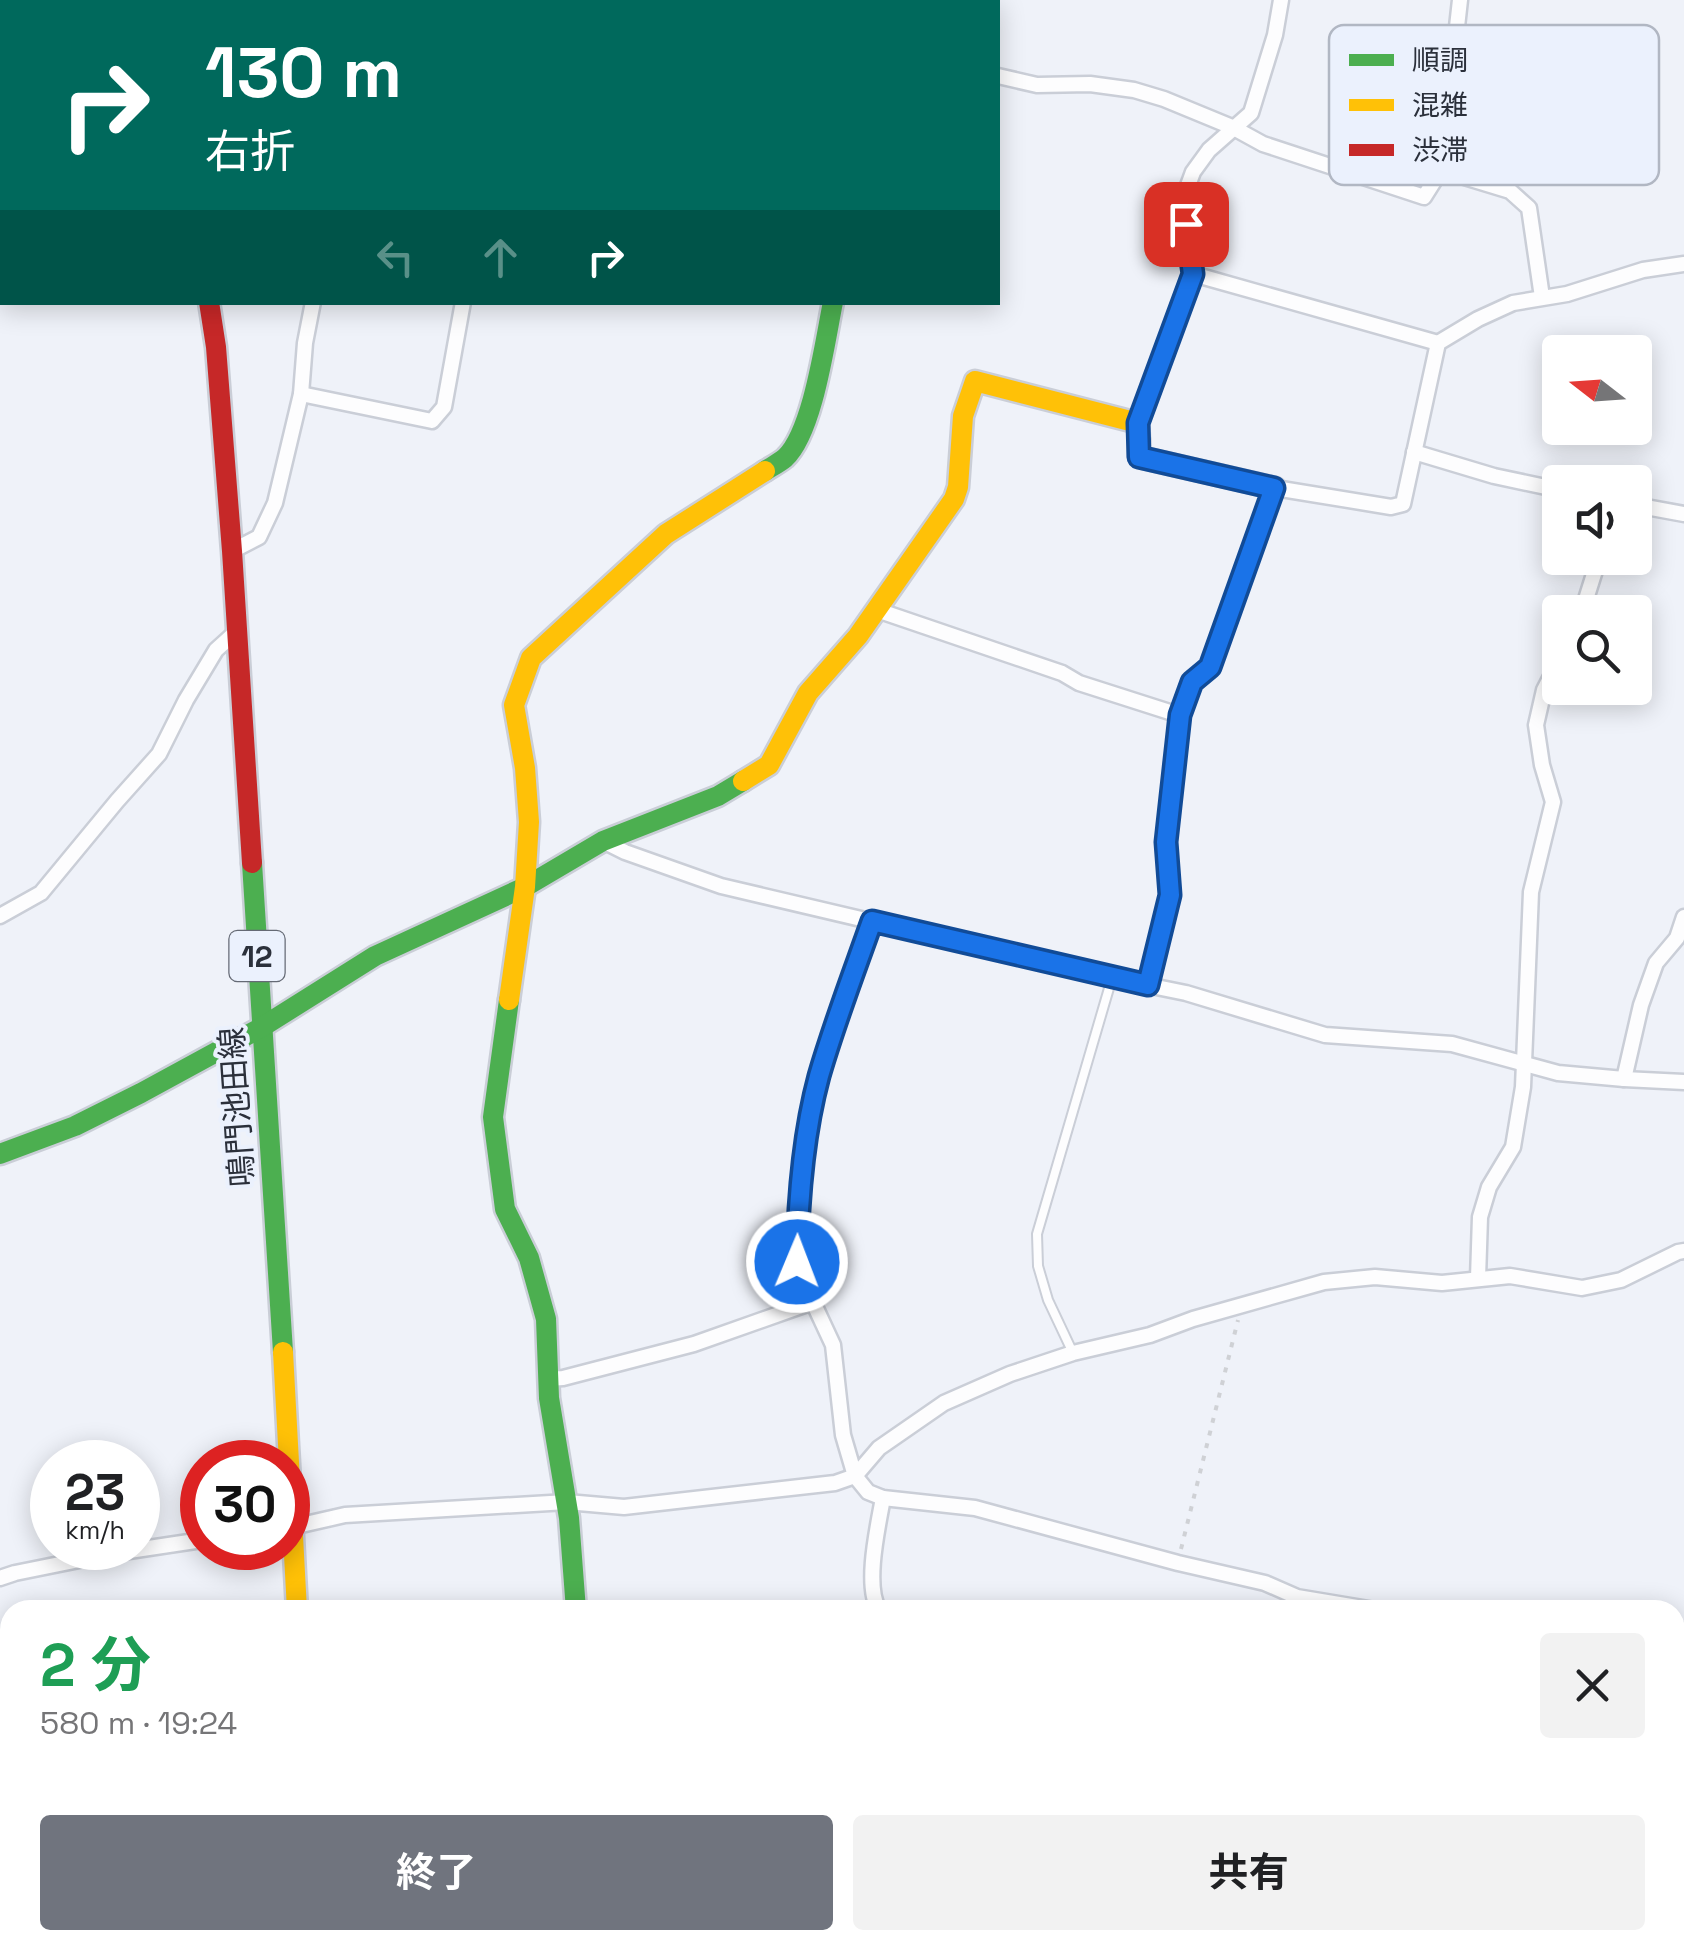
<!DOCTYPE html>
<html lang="ja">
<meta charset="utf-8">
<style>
body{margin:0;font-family:"Space Grotesk","Noto Sans JP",sans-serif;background:#f2f2f2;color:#202124;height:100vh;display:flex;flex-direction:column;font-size:38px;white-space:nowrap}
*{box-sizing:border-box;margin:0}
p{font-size:32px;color:#757577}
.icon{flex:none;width:55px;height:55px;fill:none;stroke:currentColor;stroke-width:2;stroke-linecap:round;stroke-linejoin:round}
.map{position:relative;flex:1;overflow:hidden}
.panel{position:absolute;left:0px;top:1600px;width:1685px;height:350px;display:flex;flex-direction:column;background:#fff;border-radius:30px 30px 0 0;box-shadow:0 5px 25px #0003}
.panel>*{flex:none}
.hud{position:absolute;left:0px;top:0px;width:1000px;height:305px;box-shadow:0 5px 25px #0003;background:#00695c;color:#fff;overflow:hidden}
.needle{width:65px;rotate:287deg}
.controls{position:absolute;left:1542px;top:335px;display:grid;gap:20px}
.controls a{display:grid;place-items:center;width:110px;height:110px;border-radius:10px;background:#fff;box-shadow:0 5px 25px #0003;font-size:50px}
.speed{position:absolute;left:30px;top:1440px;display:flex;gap:20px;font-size:50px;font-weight:700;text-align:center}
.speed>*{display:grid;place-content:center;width:130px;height:130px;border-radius:50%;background:#fff;box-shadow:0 5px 25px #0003;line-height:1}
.speed small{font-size:25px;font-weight:400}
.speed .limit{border:15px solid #d22;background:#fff;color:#111}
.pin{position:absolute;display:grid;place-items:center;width:85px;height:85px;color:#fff;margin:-42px;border-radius:20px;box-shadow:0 5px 15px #0006}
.me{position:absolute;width:110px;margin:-55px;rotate:1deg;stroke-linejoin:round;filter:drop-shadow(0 0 8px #0008)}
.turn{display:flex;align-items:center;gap:35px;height:210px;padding:0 40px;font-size:45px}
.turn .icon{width:130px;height:130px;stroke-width:2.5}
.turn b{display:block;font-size:70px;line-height:85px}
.lanes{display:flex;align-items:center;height:95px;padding:0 40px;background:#0003;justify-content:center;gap:50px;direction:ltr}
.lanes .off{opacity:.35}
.round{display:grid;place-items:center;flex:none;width:105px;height:105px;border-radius:10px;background:#f2f2f2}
.summary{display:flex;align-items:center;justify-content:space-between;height:170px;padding:0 40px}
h1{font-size:60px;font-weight:700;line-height:75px;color:#1e9e55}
.button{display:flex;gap:20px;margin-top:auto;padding:20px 40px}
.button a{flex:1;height:115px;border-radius:10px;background:#70747e;color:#fff;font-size:40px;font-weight:700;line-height:115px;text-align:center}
.button a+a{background:#f2f2f2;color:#202124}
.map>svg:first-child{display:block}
</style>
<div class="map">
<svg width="1684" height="1950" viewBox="0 0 1684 1950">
<defs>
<pattern id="water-waves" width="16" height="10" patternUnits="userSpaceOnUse" patternTransform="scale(2.5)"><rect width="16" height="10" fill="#b4c2e0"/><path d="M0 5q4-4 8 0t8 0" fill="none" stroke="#9ba7c1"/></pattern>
</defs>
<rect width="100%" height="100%" fill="#eff2f9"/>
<polygon fill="url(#water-waves)" points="1441,1940 1587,1940 1589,1950 1436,1950"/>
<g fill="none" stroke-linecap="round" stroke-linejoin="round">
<g stroke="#b4c2e0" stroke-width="5">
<polyline points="394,2 395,0"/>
<polyline points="1675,1646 1684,1641"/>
</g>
<defs>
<polyline id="lane" points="1073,1353 1048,1300 1038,1266 1037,1234 1112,978"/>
<g id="street">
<polyline points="641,0 642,2"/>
<polyline points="404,2 405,0"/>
<polyline points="927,2 928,0"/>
<polyline points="998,76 1037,85 1090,84 1134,90 1164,99 1232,127 1263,144 1424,197 1441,170 1460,0"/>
<polyline points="1441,170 1510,191 1529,208 1542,297"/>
<polyline points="0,198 2,197"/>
<polyline points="1193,274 1438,343"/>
<polyline points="301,394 432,421 444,407 463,302"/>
<polyline points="1138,423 1193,274 1186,225 1186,191 1193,172 1209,150 1251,113 1275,35 1281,0"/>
<polyline points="1414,452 1494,476 1560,490"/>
<polyline points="1635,505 1684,514"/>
<polyline points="232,551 259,537 275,503 301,394 305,343 313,302"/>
<polyline points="877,610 1062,673 1079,683 1179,715"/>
<polyline points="1582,612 1599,558"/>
<polyline points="603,841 625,852 721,886 1112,978 1186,993 1325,1035 1452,1044 1558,1073 1624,1079 1684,1082"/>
<polyline points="0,916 41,893 117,801 159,754 186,700 216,650 237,631"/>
<polyline points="872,921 819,1078 809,1125 798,1212 797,1261 813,1302 833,1345 843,1435 855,1476 868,1492 883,1498 975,1508 1178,1563 1265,1583 1297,1597 1375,1610"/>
<polyline points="1147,985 1170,895 1166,842 1179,715 1192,682 1210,667 1275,488 1391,507 1403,504 1438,343 1478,319 1513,303 1567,294 1643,270 1684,264"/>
<polyline points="1624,1079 1641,1005 1656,963 1677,938 1684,917"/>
<polyline points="1478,1278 1480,1217 1489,1187 1513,1147 1523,1087 1531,892 1553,802 1542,765 1536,725 1544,690 1560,659"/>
<polyline points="548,1379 563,1378 694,1344 813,1302"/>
<polyline points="288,1528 345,1515 567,1502 624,1507 835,1483 855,1476 879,1448 944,1403 1010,1374 1073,1353 1150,1335 1193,1319 1324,1282 1375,1277 1442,1283 1510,1276 1582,1288 1621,1280 1678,1252 1684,1251"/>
<polyline points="0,1578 15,1573 109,1554 202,1540"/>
<path d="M879 1610C864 1586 878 1526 883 1498"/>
<polyline points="1675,1636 1684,1631"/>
<polyline points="1595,1940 1597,1950"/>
</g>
<g id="fast">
<polyline points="1139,440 1139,457 1275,488"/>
<path d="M765 471C771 467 779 463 785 458 813 432 825 341 833 302"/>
<polyline points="252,863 283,1352"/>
<polyline points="509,1000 493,1117 505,1209 529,1258 546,1319 549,1398 569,1518 576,1610"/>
<polyline points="0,1154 75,1126 141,1093 262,1027 375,956 525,887 603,841 718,796 743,781"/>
<polyline points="313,1940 314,1950"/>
</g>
<g id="slow">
<polyline points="160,0 161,2"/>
<polyline points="743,781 769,765 808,693 858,636 954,499 958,487 963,416 975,381 1138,423 1139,440"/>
<polyline points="509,1000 525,887 529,822 525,768 514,705 531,658 666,534 765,471"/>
<polyline points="283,1352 297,1610"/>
<polyline points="0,1928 10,1924"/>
</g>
<polyline id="jam" points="209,302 216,347 232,551 252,863"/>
</defs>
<use href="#lane" stroke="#caced7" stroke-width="12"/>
<use href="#street" stroke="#caced7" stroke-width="19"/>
<use href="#fast" stroke="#caced7" stroke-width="25"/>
<use href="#slow" stroke="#caced7" stroke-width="25"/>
<use href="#jam" stroke="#caced7" stroke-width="25"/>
<g stroke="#cfd1d5" stroke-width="4" stroke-dasharray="5 8" stroke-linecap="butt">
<polyline points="1181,1549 1238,1320"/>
<polyline points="545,1940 557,1950"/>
</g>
<use href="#lane" stroke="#fdfdfe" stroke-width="8"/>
<use href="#street" stroke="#fdfdfe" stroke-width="14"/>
<use href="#fast" stroke="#4caf50" stroke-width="20"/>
<use href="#slow" stroke="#ffc107" stroke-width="20"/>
<use href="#jam" stroke="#c62828" stroke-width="20"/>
</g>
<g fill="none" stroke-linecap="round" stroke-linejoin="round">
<defs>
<path id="route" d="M797 1262C798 1200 803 1135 819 1076 834 1024 854 972 872 921L1148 985 1170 895 1166 842 1180 715 1192 682 1210 667 1274 488 1139 457 1138 423 1193 274 1186 224"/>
</defs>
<use href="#route" stroke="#114b97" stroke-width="25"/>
<use href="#route" stroke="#1a73e8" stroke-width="18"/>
</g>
<g text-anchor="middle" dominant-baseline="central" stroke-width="8" stroke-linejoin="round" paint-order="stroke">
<rect fill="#ebf1fd" stroke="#656a75" stroke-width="2.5" x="229.5" y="931" width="55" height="50" rx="8"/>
<g font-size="30" font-weight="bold" fill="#2b303b">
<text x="257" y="956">12</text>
</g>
<g font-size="32" fill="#2b303b" stroke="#ebf1fd">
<text transform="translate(237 1107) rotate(-94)">鳴門池田線</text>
</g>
</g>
<rect x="1329" y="25" width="330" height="160" rx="15" fill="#ebf1fd" stroke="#b1b7c3" stroke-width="2.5"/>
<rect x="1349" y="54" width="45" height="12" fill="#4caf50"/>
<rect x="1349" y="99" width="45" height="12" fill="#ffc107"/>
<rect x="1349" y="144" width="45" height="12" fill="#c62828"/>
<g font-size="28" fill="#2b303b">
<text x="1412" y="70">順調</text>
<text x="1412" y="115">混雑</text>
<text x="1412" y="160">渋滞</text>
</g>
</svg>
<div class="controls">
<a><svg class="needle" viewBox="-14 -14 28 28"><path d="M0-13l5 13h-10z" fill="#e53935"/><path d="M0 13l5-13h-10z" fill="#757577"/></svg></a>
<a><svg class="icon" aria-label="sound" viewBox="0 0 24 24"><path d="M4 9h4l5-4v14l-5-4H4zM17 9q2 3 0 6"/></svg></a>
<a><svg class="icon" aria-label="search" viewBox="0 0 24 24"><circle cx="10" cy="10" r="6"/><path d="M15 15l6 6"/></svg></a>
</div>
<div class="speed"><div>23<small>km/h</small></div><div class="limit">30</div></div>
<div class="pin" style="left:1186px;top:224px;background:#d93025"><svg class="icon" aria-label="arrive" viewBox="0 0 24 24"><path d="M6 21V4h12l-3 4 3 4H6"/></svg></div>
<svg class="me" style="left:797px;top:1262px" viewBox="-20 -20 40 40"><circle r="17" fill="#1a73e8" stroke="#fff" stroke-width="3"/><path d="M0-11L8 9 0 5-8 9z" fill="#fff"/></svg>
<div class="hud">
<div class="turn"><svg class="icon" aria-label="right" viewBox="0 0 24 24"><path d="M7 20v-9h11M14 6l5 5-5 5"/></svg><div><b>130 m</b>右折</div></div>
<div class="lanes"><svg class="icon off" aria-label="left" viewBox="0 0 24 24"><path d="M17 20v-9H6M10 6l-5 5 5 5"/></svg><svg class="icon off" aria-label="ahead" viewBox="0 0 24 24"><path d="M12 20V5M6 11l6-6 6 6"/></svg><svg class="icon" aria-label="right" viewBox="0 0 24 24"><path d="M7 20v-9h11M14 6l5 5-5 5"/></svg></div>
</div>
<section class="panel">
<div class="summary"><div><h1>2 分</h1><p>580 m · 19:24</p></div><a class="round"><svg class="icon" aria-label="close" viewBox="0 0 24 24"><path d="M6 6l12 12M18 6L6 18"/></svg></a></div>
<div class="button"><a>終了</a><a>共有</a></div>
</section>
</div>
